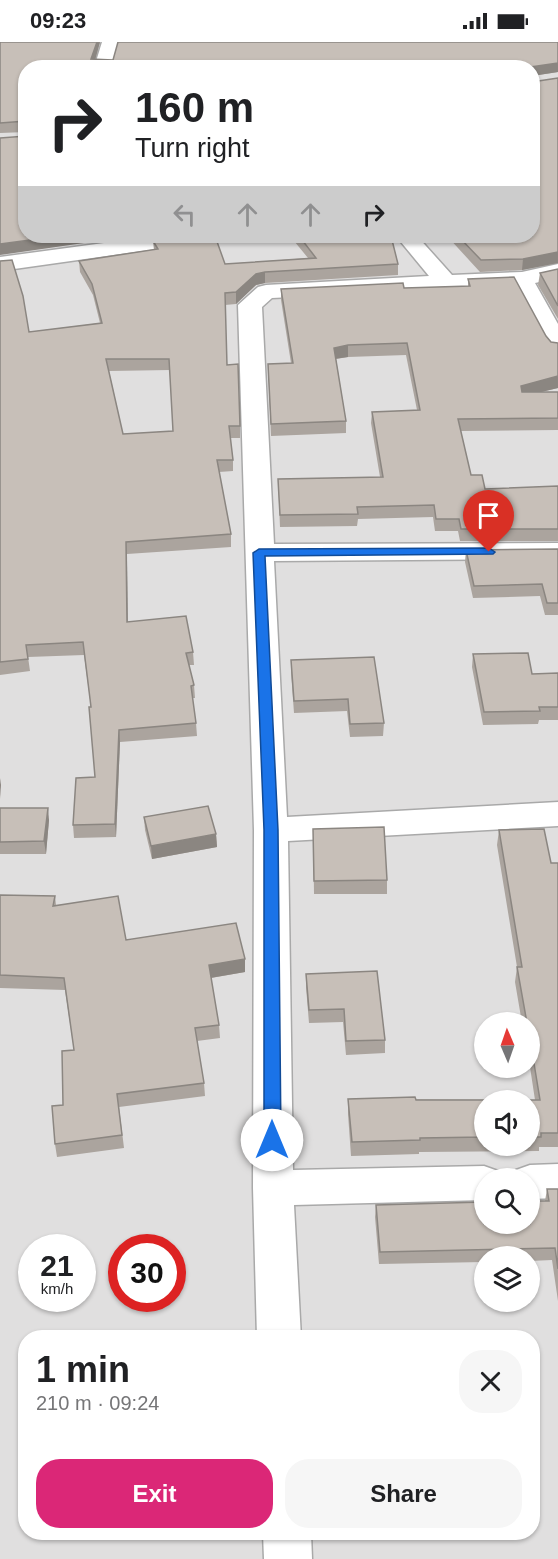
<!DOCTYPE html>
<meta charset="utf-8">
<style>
body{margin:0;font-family:Arial,sans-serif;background:#f6f6f6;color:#202124;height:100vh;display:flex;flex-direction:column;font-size:22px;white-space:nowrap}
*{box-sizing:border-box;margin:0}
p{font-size:20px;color:#757577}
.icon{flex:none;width:33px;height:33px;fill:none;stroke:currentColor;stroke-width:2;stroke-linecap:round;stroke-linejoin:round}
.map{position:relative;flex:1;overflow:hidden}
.drawer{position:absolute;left:18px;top:1288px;width:522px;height:210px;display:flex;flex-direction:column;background:#fff;border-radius:24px;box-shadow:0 2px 4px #0004}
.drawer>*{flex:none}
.hud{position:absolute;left:18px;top:18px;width:522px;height:183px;border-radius:24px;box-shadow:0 2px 4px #0004;background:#fff;color:#202124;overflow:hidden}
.needle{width:39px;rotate:358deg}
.controls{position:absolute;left:474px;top:970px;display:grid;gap:12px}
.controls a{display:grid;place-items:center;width:66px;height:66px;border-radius:50%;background:#fff;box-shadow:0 2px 4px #0004;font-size:30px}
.speed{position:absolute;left:18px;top:1192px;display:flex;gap:12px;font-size:30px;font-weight:700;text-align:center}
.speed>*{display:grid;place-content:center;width:78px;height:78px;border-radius:50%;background:#fff;box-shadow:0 2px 4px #0004;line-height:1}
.speed small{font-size:15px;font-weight:400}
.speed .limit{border:9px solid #d22;background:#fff;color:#111}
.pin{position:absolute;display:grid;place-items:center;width:51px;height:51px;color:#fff;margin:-62px -26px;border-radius:50% 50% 50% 0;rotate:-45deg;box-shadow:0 0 6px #0007}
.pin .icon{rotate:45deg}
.me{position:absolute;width:66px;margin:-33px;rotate:0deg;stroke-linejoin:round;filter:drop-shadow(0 0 4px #0008)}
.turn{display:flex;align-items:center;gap:21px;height:126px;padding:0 18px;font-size:27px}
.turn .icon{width:78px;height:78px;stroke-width:2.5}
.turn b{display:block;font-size:42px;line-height:51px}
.lanes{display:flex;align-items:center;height:57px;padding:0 18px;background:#0003;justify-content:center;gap:30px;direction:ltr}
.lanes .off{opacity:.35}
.round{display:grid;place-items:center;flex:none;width:63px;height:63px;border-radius:24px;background:#f6f6f6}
.head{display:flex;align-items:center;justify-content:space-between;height:102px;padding:0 18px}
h1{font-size:36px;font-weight:800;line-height:45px}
.button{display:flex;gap:12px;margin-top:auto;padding:12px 18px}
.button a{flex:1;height:69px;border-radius:24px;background:#db2777;color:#fff;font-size:24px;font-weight:800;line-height:69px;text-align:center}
.button a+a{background:#f6f6f6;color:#202124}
.status{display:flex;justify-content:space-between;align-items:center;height:42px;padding:0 30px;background:#fff;direction:ltr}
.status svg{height:16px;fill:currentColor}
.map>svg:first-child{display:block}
</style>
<div class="status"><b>09:23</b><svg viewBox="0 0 49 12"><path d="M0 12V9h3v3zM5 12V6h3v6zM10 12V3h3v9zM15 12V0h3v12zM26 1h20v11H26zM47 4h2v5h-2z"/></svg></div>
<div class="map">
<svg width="558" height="1517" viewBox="0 0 558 1517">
<rect width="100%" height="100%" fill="#f2efe9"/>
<path fill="#e0dfdf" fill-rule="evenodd" d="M0 0H558V1517H0ZM26 26H532V194H26ZM484 981H530V1026H484ZM484 1059H530V1104H484ZM484 1137H530V1182H484ZM32 1206H82V1257H32ZM122 1206H172V1257H122ZM484 1215H530V1260H484ZM26 1296H532V1491H26Z"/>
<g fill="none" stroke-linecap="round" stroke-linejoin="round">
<defs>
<g id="minor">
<polygon points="102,0 120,0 112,26 94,26"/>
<polygon points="156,194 185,194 188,197 185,202 177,204 0,229 0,215"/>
<polygon points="396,194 417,194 452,233 522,230 558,222 558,236 535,241 558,282 558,311 550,309 546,304 514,244 272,256 262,265 274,502 558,501 558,517 274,519 287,775 558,760 558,784 288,799 293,1128 484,1124 498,1129 502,1137 484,1137 484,1158 294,1163 301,1296 257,1296 253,1146 254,788 238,263 258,245 266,243 429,234"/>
<polygon points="558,1122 558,1156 530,1157 530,1137 511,1137 516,1128 530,1123"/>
<polygon points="263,1491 311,1491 312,1517 264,1517"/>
</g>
</defs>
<use href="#minor" stroke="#a9a9a9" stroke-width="3"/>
<use href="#minor" fill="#fff" fill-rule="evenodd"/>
</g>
<g fill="#aba49e" fill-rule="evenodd">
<polygon points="0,0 100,0 95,18 113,18 118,0 558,0 558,30 532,34 532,26 26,26 26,90 0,91"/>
<polygon points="558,36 558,221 522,228 480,230 447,194 532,194"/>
<path d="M290 194H391L398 222V233L265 241 256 243 236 262 225 263 227 323 240 384V396H230L233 418V429L219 430 231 492V505L127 512V580L193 610 194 623H189L194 643 195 656H192L196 681 197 694 120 700 116 795 74 796 73 783 95 735 91 665 84 613 28 615 30 629 0 633V219L29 290 100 281 93 253 80 230 79 219 154 208 153 199 225 222 308 216ZM170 328 173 389 123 392 109 329Z"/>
<polygon points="558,227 558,277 538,243 540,231"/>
<polygon points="468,237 546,294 551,300 558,346 541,350 558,350 558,388 461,389 471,433 485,447 558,444 558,499 460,499 458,489 435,489 433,475 358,477 357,484 280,485 278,437 380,435 371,381 372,370 417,368 406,313 348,315 336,317 346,379 346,391 271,394 268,322 291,321 281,258 281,247 404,246 468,244"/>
<polygon points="558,507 558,573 545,573 540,554 473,556 465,520 466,508"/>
<polygon points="473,612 532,632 558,631 558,678 539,678 538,682 483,683 472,625"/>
<polygon points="291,618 384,681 383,694 350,695 347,669 294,671 291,630"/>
<polygon points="0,766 49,778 46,812 0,812"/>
<polygon points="144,775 216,792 217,805 152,817 145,788"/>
<polygon points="313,787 387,838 387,852 314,852"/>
<path d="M499 788 551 821H558V1105H539V1109L419 1110V1112L351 1114 348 1072V1057L535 1058 530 1025V981H522L515 940 517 925 497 803ZM484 1059H530V1104H484Z"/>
<polygon points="0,853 55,854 56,863 126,898 245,917 245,930 211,936 219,983 220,996 197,999 204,1041 205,1054 119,1065 124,1106 57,1115 55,1102 74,1008 65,948 0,946"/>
<polygon points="306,932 385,998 385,1011 346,1013 343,980 309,981 306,945"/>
<polygon points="547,1147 558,1147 558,1259 552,1218 530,1219 530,1215 484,1215 484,1220 379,1222 375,1175 376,1163 545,1159"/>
</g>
<g fill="#8b8681">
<polygon points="97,0 100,0 93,26 91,17"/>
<polygon points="558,21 558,30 532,34 532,26 531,26 531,25"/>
<polygon points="60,194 83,194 84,201 0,213 0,202"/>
<polygon points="558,210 558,221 522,228 523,217"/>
<polygon points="265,230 265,241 256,243 236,262 236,250 256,232"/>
<polygon points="348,303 348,315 334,317 334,306"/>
<polygon points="558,334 558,346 520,355 521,344"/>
<polygon points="126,500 127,512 128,593 127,580"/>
<polygon points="119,688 120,700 116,795 115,782"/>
<polygon points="0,736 1,743 0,757"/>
<polygon points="48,766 49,778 46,812 44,799"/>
<polygon points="216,792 217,805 152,817 151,804"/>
<polygon points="245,917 245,930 210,936 209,923"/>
</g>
<g fill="#c7bfb8" stroke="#8b8681" stroke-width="1.5" fill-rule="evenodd">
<polygon points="0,0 97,0 91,17 113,18 118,0 558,0 558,21 531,25 531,26 26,26 26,79 0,81"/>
<polygon points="558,36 558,210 523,217 481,218 458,194 532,194 532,40"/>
<polygon points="26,94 26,194 60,194 0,202 0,96"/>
<path d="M183 194H215L225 222 316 216 299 194H391L398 222 265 230 256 232 236 250 225 251 227 323 238 322 240 384H229L233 418H217L231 492 126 500 127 580 186 574 193 610 186 611 194 643 191 644 196 681 119 688 115 782 73 783 76 736 95 735 89 665H91L83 600 26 603 28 617 0 620V219L12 218 23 254 29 290 102 281 92 242 79 219 158 207 153 199ZM106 317H169L173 389 123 392Z"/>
<polygon points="558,227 558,264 540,231"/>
<polygon points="514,235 546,294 551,300 558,301 558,334 521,344 522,350 558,350 558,376 458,377 471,433 482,433 485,447 558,444 558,487 461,487 459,477 436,477 434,463 357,465 358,472 280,473 278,437 383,435 372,370 420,368 407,301 348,303 334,306 346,379 271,382 268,322 293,321 281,247 403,241 404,246 470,244 468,237"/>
<polygon points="558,507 558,561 547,561 542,542 474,544 466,508"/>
<polygon points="528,611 532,632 558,631 558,665 539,665 540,669 484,670 473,612"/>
<polygon points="374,615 384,681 350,682 348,657 294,659 291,618"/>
<polygon points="208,764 216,792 151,804 144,775"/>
<polygon points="0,766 48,766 44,799 0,800"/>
<polygon points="384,785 387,838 314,839 313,787"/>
<polygon points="544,787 551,821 558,821 558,1091 541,1091 541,1095 530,1095 530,1059 484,1059 484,1095 420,1096 420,1098 352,1100 348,1057 415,1055 416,1058 540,1058 530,997 530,981 527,981 517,925 522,925 499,788"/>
<polygon points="0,853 55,854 53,864 118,854 126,898 236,881 245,917 209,923 219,983 195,986 204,1041 117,1052 122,1093 55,1102 52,1064 63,1063 62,1009 74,1008 64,936 0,933"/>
<polygon points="377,929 385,998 346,999 344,967 309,968 306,932"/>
<polygon points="547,1147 558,1147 558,1227 555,1206 380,1210 376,1163 484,1160 484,1182 530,1182 530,1159 549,1159"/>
</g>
<polygon fill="#1a73e8" stroke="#114b97" stroke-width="1.5" points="489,506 495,510 493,512 265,514 278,788 281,1098 278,1103 272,1105 267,1103 264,1098 264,788 253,511 259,507"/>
</svg>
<div class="controls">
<a><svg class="needle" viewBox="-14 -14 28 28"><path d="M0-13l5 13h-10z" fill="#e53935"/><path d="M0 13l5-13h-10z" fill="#757577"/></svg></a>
<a><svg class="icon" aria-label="sound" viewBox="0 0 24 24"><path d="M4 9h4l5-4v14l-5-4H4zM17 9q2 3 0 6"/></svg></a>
<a><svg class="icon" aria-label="search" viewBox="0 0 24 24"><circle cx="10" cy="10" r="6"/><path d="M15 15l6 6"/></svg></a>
<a><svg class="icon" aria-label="layers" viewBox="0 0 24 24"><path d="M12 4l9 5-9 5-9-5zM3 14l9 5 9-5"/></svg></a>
</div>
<div class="speed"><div>21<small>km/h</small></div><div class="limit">30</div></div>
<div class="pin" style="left:489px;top:510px;background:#d93025"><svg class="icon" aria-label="arrive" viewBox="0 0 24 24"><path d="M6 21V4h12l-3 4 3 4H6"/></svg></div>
<svg class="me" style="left:272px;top:1098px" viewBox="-20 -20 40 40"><circle r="19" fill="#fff"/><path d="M0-13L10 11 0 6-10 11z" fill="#1a73e8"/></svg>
<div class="hud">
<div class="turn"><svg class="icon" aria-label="right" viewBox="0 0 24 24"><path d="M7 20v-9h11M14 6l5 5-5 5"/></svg><div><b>160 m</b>Turn right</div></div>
<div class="lanes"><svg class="icon off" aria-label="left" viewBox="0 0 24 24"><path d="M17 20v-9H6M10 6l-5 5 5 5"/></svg><svg class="icon off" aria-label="ahead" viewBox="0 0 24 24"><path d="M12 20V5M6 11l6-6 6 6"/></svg><svg class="icon off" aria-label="ahead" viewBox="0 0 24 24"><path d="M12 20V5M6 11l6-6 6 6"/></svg><svg class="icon" aria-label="right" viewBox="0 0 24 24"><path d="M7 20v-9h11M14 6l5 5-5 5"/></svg></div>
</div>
<section class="drawer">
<div class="head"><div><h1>1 min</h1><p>210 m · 09:24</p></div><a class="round"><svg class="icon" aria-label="close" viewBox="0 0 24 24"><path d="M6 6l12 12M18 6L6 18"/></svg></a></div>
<div class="button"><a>Exit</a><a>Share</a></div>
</section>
</div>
